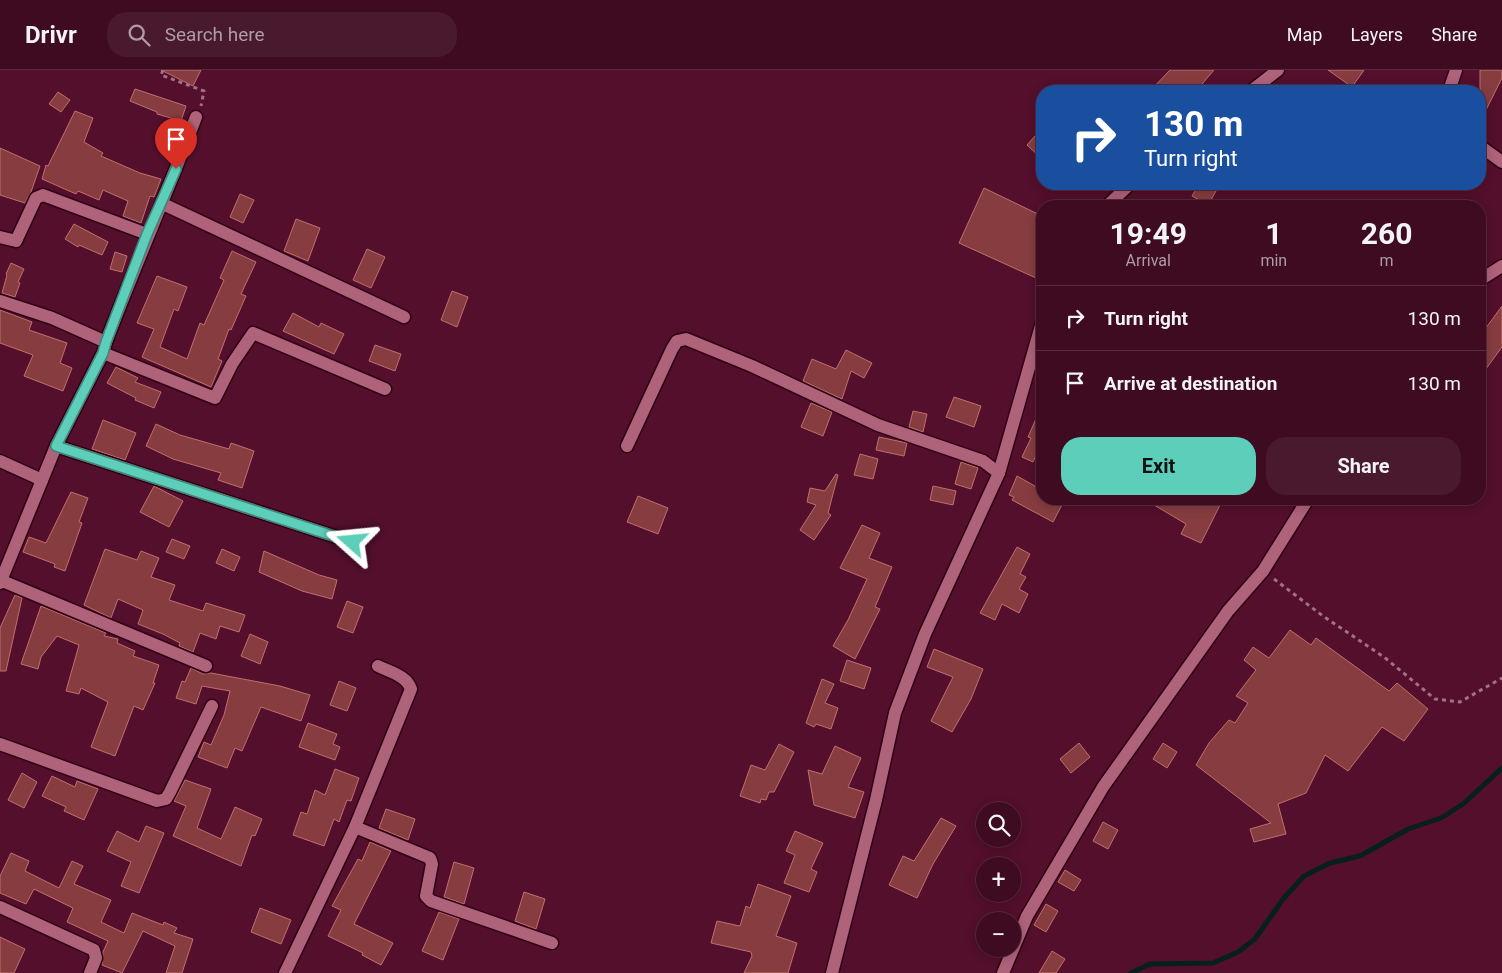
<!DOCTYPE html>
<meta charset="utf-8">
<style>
body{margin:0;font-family:Roboto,sans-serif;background:#49192e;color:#f1f3f6;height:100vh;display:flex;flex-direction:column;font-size:19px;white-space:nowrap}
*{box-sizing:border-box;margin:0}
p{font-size:16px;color:#ad9ba5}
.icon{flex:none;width:28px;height:28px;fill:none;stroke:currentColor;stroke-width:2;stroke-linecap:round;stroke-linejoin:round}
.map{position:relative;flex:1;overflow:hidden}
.panel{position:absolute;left:1036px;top:130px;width:450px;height:305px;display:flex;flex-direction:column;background:#3e0b21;border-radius:20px;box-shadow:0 2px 12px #0003,0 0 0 1px #572b3f}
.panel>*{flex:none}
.top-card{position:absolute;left:1036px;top:15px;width:450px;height:105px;border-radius:20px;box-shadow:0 2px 12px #0003,0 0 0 1px #572b3f;background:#1a4fa0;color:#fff;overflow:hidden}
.controls{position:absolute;left:976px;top:732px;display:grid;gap:10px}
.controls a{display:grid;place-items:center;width:45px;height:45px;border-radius:50%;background:#3e0b21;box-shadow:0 2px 12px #0003,0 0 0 1px #572b3f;font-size:25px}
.pin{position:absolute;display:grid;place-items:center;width:42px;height:42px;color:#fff;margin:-51px -21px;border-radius:50% 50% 50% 0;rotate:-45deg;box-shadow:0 0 5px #0007}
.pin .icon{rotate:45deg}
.me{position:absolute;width:55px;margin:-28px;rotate:288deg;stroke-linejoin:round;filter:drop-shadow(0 0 4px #0008)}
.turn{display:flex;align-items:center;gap:18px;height:105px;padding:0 25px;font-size:22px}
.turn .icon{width:65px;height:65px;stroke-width:2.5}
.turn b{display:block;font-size:35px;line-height:42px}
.eta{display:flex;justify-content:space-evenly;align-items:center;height:85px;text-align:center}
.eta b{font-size:30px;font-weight:700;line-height:35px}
.cta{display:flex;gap:10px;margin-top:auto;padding:10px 25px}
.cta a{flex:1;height:58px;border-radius:20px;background:#5cceba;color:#111;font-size:20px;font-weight:700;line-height:58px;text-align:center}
.cta a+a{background:#49192e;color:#f1f3f6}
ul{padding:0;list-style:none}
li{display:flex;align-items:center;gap:15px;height:65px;padding:0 25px;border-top:1px solid #572b3f}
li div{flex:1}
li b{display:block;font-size:19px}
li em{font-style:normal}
header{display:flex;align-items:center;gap:30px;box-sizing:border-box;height:70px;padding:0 25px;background:#3e0b21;border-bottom:1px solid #572b3f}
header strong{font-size:24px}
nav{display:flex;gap:28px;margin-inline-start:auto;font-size:18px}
.search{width:350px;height:45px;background:#49192e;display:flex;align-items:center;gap:12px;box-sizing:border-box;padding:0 18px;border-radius:20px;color:#ad9ba5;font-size:19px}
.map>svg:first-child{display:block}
</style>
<header>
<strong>Drivr</strong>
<div class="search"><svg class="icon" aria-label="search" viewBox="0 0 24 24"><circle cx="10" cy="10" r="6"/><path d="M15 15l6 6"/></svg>Search here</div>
<nav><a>Map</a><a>Layers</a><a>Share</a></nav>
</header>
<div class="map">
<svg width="1502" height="903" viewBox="0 0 1502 903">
<rect width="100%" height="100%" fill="#530f2c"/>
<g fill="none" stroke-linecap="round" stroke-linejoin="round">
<polyline stroke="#08201c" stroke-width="5" points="1131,903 1150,894 1213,893 1238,882 1255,869 1283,829 1304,806 1330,793 1360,786 1408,759 1441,748 1463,734 1502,698"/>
</g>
<g fill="#873d3f" stroke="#bf6f6f">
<polygon points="161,0 201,0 193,16"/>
<polygon points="1170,0 1214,0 1196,21 1150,21"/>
<polygon points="1328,0 1364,0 1352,17"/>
<polygon points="1480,0 1502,0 1502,8 1480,52"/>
<polygon points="135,19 186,36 181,51 157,44 157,42 130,31"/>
<polygon points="58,22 70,30 61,42 49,34"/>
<polygon points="75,41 93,48 84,72 103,83 101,86 140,103 161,109 154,127 150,126 141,153 123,146 128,131 103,120 99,130 78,121 76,124 42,109 46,95 48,96"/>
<polygon points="1042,58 1042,89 1027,75"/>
<polygon points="0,78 40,96 31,122 25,133 0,125"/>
<polygon points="1199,114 1220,114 1208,135 1192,126"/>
<polygon points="984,118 1042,146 1042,196 1036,208 959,173"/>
<polygon points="240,124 254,130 243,153 230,147"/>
<polygon points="296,149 320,158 308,191 284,181"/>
<polygon points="74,154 108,172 102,185 79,175 78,177 65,169"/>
<polygon points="367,179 385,187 371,218 353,210"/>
<polygon points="232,181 256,192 241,224 246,226 231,260 229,259 218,289 222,291 211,317 142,287 154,259 137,253 157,206 187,217 178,241 174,239 160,277 187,289 200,253 204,255 224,210 220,208"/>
<polygon points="115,182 127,186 122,202 110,199"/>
<polygon points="11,193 24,199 18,212 20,213 15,227 2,223 7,205 6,204"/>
<polygon points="452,221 468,227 457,257 441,250"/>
<polygon points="1502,236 1502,277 1480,307 1480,266"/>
<polygon points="0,240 32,252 29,260 67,273 60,293 72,298 63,321 24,306 33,285 0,273"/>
<polygon points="293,243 319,257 321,253 344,264 334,284 283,261"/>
<polygon points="375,275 401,284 395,301 369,291"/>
<polygon points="846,280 872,293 864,308 851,301 842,329 803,311 812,289 836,299"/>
<polygon points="116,297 138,308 135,312 161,322 154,338 135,330 136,328 107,313"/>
<polygon points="954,327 981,336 974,357 946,347"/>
<polygon points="811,333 832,342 823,366 801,357"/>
<polygon points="1042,335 1042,373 1033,392 1022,387 1031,368 1028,367"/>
<polygon points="913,341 927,344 923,362 909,357"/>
<polygon points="103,350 136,363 125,390 92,379"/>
<polygon points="156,354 180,365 229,379 231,373 254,381 242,418 218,410 221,403 173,389 146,376"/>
<polygon points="879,367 907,373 904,386 876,380"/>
<polygon points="860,384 878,389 873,409 854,405"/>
<polygon points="961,392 978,398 971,419 955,414"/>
<polygon points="836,404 838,405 828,443 831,445 814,470 800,460 816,435 807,432 810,418 825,421"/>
<polygon points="1017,406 1042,420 1042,429 1065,429 1053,452 1012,430 1014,427 1009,425"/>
<polygon points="154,416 183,431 169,457 140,442"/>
<polygon points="933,416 956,421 953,435 930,430"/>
<polygon points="71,422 88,428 79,452 82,453 65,501 54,497 55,494 23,482 29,467 46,473"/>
<polygon points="638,426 668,438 658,464 627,452"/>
<polygon points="1144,429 1212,429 1221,433 1201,473 1181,464 1186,454"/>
<polygon points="862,455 880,463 869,488 892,497 875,537 880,539 855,589 833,576 848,550 867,509 840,498"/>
<polygon points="172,469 190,476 184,489 166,482"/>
<polygon points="1017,477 1030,484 1020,504 1026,507 1019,519 1028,524 1019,543 1002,534 995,550 980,543"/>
<polygon points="105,479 137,490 141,481 159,488 151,507 175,515 169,530 203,541 206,533 245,545 239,562 220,556 216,569 200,563 193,582 179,576 180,573 163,564 138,554 143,540 118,529 111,548 84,535"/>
<polygon points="222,479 240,487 234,501 216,493"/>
<polygon points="264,481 319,505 337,510 332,529 302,521 259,502"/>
<polygon points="15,525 22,528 6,601 0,601 0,558"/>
<polygon points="347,531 363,537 353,563 337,557"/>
<polygon points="41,536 106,563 104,566 118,569 117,573 135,581 133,586 159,595 153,613 155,613 143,640 134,636 115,686 91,677 108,632 81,618 79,624 66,621 79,575 57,566 41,587 38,599 21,594"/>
<polygon points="1290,560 1311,575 1316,568 1389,621 1397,613 1428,639 1404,671 1382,657 1348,701 1325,685 1306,723 1278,734 1286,764 1254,772 1250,759 1271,753 1196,695 1209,673 1229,650 1235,653 1248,633 1236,626 1256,600 1244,590 1253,577 1269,588"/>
<polygon points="250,564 268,572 260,594 241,586"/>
<polygon points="934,579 983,599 971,629 952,662 931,651 953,607 927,597"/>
<polygon points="847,590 871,598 864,619 840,611"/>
<polygon points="191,598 203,604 211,603 280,616 310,625 301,651 261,637 242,681 235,678 227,698 198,687 204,672 211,675 224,645 230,621 202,616 196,634 176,628 182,611 185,612"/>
<polygon points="822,609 834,614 825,633 838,638 831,659 816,654 814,657 806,653"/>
<polygon points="339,611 356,618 347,641 330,635"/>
<polygon points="308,653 337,664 333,674 340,677 335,690 299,677"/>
<polygon points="1079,673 1090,687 1071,703 1060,689"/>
<polygon points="1163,673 1177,682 1167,698 1153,689"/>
<polygon points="779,674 794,682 774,722 769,722 766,730 761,729 760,733 740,726 751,695 765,700"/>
<polygon points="835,676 861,688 848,717 864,722 855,748 814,735 808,700 822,704"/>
<polygon points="335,699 359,708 351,731 347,730 339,752 334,749 324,776 293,765 301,742 307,744 315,720 325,725"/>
<polygon points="22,703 37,712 24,738 8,730"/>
<polygon points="52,706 75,717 77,711 98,719 84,750 64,741 66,737 42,726"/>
<polygon points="185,710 211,719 197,758 221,769 235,737 262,749 255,766 252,765 241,796 173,766 186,736 174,731"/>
<polygon points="386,739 415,749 408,770 379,758"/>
<polygon points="941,748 956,756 933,794 917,828 889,815 903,786 914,791"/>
<polygon points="1103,752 1118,760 1108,779 1093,771"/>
<polygon points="146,756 164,763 139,823 121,816 131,792 107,781 117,761 139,772"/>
<polygon points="795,761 823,773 811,799 817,802 809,822 784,813 795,785 786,781"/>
<polygon points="370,772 391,781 354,854 393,873 381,895 362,885 363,883 328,866 341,840 332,836 358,789 362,791"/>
<polygon points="11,783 29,791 25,801 59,818 72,791 83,796 74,814 111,830 101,852 124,863 132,843 163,855 164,852 177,858 174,863 193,869 182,903 166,903 175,876 143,861 122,903 102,895 103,882 108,871 67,852 73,838 34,819 26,834 0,823 0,806"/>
<polygon points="454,792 474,798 464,834 444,827"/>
<polygon points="1065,800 1081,810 1074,821 1058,812"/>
<polygon points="758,814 791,826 776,866 797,873 788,903 744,903 752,886 751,882 711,873 717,851 740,856 746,836 750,838"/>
<polygon points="524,822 545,829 536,859 515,851"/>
<polygon points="1046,834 1058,841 1046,862 1034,855"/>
<polygon points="260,838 291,850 281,874 251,862"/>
<polygon points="439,842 459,849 443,890 422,881"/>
<polygon points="0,867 25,879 14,903 0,903"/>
<polygon points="1052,881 1065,889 1056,903 1039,903"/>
</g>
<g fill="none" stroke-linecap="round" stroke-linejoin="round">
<defs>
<g id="minor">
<polyline points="1251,21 1278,0"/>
<polyline points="1449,21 1456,0"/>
<polyline points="1480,76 1502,92"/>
<polyline points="163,134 404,247"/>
<polyline points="1107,136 1130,114"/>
<polyline points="0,167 16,171 36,128 43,125 147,164"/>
<polyline points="1480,210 1502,196"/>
<polyline points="0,231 52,248 106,272"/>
<polyline points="103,283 215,328 232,294 253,263 385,319"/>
<polyline points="56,376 352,472"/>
<polyline points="627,376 672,279 677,271 686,269 752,296 878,355 983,391 999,403"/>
<polyline points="0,391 42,410"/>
<polyline points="0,510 206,596"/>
<path d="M0 513 56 376 103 283 106 272C135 196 167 123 196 47"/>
<polyline points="0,674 157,731 166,729 170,722 212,636"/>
<polyline points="355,757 430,788 432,794 426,826 431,831 552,873"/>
<polyline points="0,837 94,880 96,888 90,903"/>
<path d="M285 903 355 757 411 619C407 606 390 602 378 596"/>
<polyline points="832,903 876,730 895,643 925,564 999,403 1042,252"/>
<polyline points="1003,903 1027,846 1103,717 1228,541 1263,501 1308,429"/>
</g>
</defs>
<use href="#minor" stroke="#300014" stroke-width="15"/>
<g stroke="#a47083" stroke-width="3" stroke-dasharray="4 4" stroke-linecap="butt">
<polyline points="163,0 161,5 204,21 201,36"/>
<polyline points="1274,509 1323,546 1384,587 1435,629 1460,632 1502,608"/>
</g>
<use href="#minor" stroke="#af637b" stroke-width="12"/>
</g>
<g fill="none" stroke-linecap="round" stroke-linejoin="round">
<defs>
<polyline id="route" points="176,99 147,164 106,272 103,283 56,376 352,472"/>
</defs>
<use href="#route" stroke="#3c8679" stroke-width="12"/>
<use href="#route" stroke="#5cceba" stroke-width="9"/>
</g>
</svg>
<div class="controls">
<a><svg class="icon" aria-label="search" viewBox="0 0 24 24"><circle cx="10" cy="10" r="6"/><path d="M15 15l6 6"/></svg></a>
<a>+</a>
<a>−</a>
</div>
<div class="pin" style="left:176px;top:99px;background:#d93025"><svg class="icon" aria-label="arrive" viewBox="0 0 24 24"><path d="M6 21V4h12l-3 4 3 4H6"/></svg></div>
<svg class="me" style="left:352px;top:472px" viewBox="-20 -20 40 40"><path d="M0-17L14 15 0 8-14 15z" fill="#5cceba" stroke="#fff" stroke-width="4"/></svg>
<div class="top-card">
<div class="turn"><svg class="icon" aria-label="right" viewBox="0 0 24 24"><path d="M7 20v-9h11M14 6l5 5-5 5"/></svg><div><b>130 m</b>Turn right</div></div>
</div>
<section class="panel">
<div class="eta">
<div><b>19:49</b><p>Arrival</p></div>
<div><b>1</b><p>min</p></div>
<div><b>260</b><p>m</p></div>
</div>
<ul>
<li><svg class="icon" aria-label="right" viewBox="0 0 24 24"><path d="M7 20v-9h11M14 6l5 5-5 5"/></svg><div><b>Turn right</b></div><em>130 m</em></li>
<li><svg class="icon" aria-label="arrive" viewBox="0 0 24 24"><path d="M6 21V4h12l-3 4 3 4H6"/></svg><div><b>Arrive at destination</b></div><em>130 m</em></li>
</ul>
<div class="cta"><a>Exit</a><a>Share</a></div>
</section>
</div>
